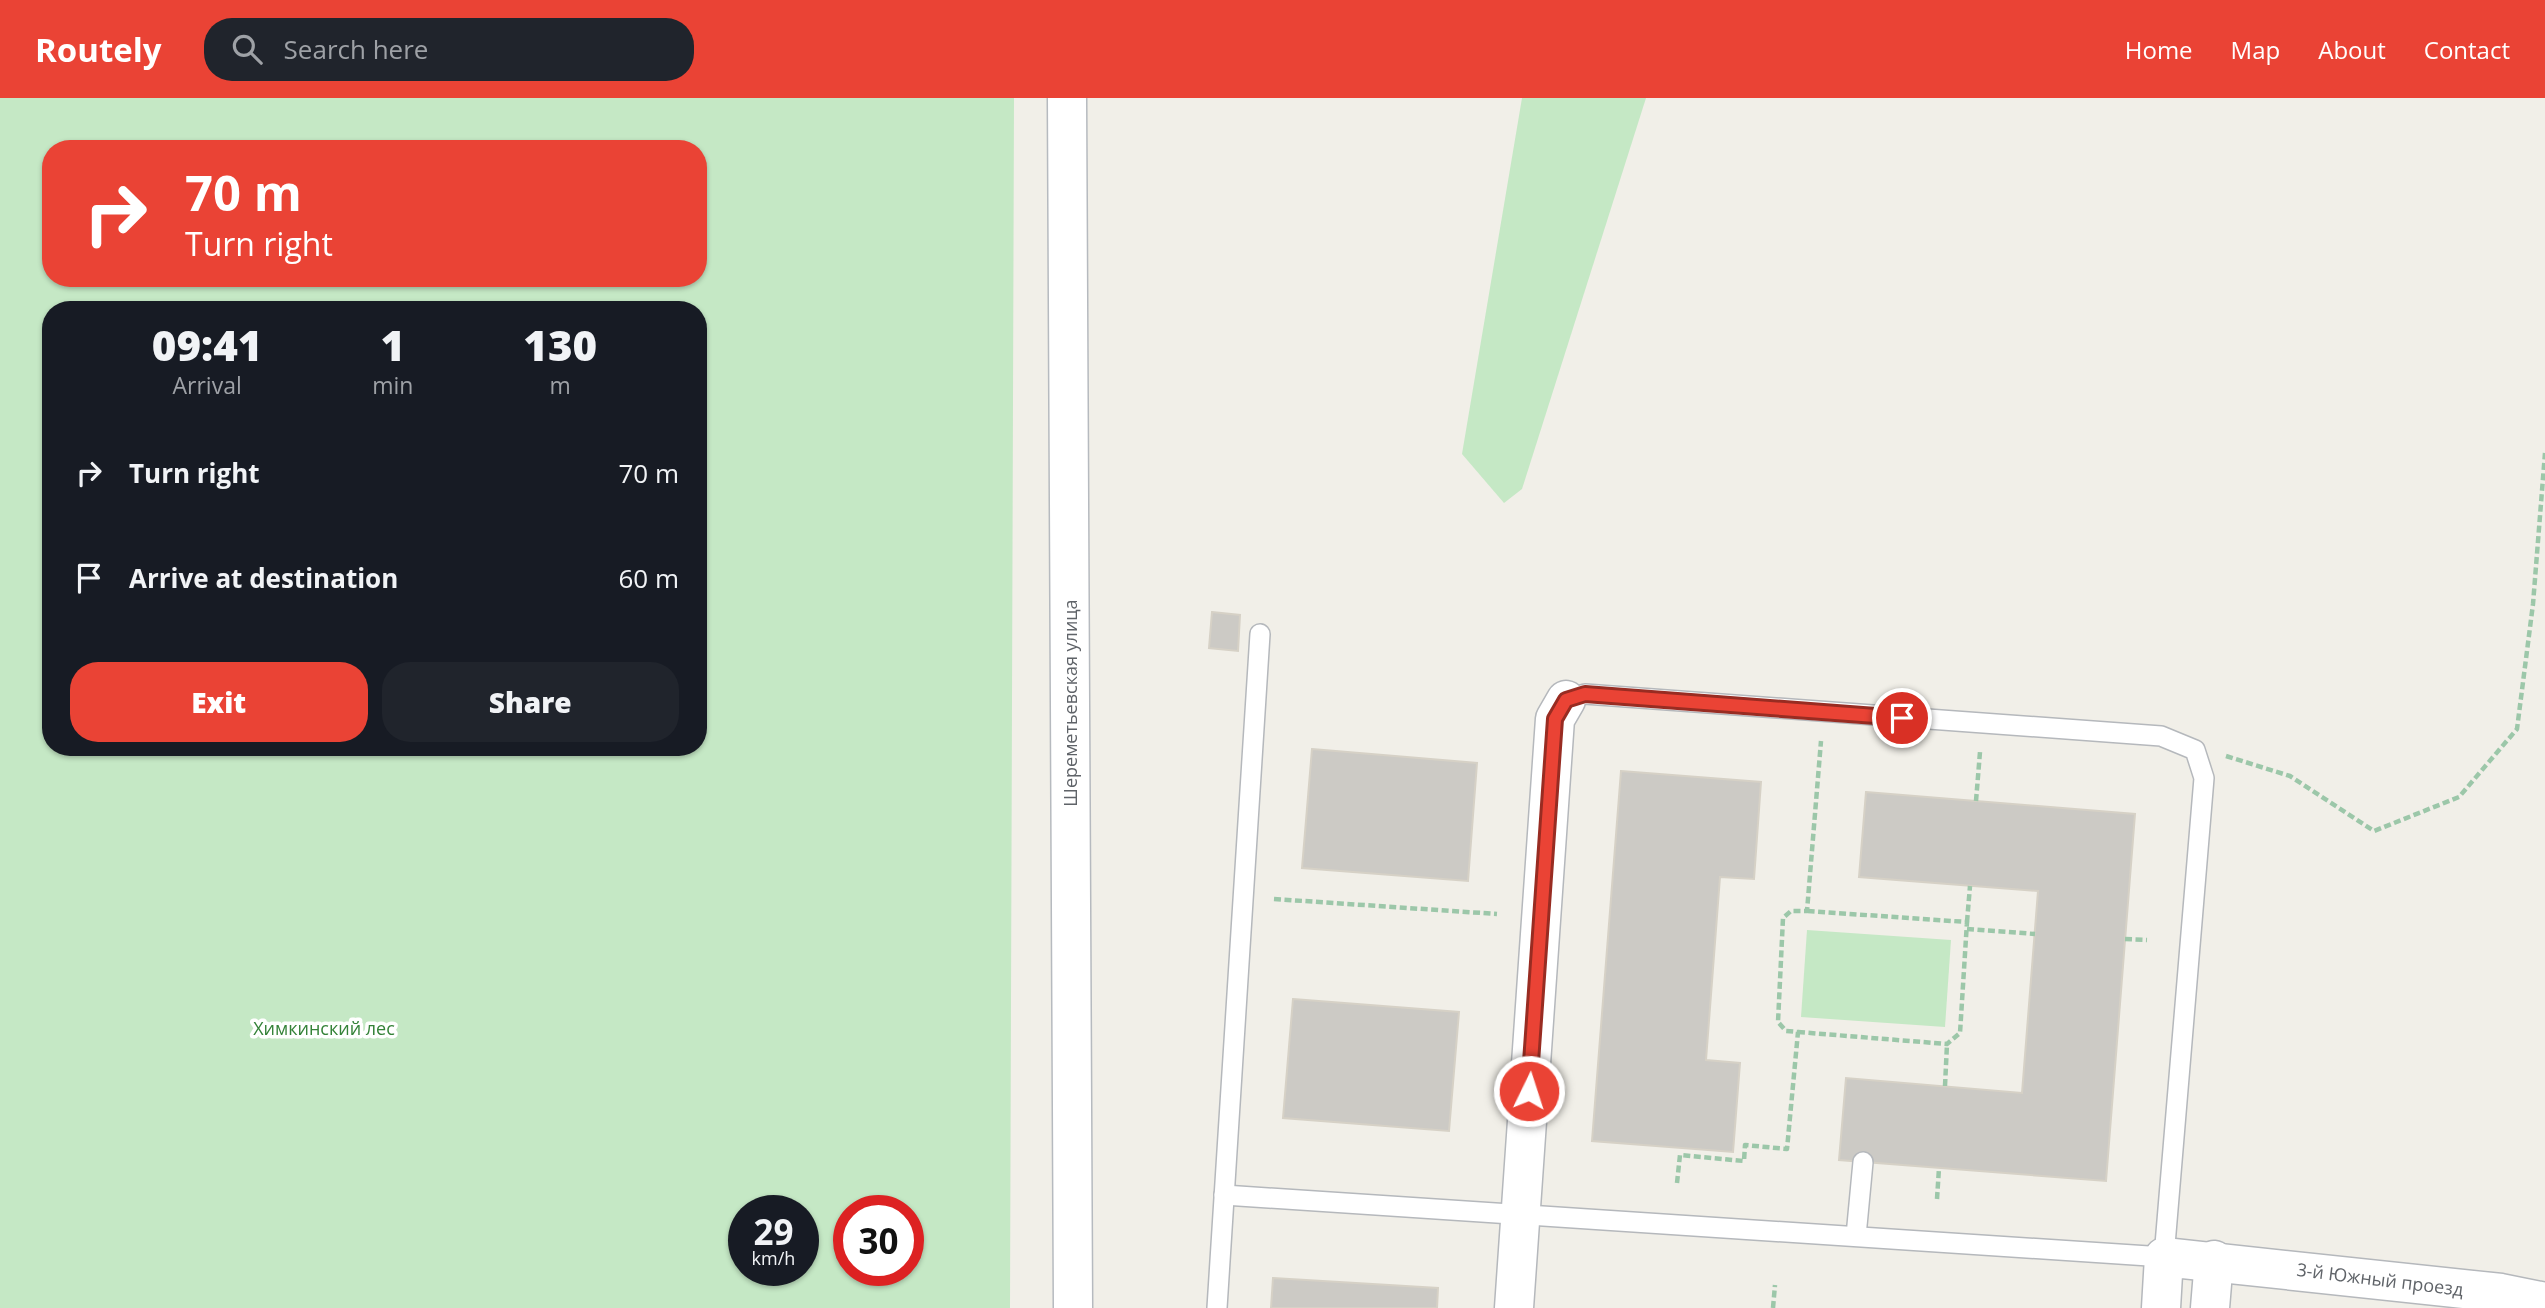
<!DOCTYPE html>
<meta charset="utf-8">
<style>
body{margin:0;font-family:"Open Sans",sans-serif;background:#20242c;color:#f1f3f6;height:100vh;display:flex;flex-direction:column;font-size:26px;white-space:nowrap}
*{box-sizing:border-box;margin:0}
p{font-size:23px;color:#9ea1a6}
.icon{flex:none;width:38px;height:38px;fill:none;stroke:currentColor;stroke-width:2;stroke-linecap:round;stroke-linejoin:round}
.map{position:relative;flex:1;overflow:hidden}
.details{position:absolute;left:42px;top:203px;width:665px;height:455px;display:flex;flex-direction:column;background:#171b24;border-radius:28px;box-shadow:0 2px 5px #0004}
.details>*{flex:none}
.guide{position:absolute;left:42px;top:42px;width:665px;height:147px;border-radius:28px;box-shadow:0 2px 5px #0004;background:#ea4335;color:#fff;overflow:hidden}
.speed{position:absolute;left:728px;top:1097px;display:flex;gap:14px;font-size:35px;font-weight:700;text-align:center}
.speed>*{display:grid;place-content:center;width:91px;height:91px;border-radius:50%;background:#171b24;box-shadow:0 2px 5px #0004;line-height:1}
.speed small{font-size:18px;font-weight:400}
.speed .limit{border:10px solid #d22;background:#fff;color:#111}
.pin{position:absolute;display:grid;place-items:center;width:60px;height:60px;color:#fff;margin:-30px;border:4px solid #fff;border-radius:50%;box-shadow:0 2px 7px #0007}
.me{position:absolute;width:77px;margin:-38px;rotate:4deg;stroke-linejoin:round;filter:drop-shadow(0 0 5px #0008)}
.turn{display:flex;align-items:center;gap:24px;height:147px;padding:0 28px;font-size:32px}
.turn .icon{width:91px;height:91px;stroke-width:2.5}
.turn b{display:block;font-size:49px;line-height:60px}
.eta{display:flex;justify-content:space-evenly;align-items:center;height:119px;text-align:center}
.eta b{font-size:42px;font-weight:800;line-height:49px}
.primary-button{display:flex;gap:14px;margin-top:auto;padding:14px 28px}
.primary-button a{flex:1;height:80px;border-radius:28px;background:#ea4335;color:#fff;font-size:28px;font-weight:800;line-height:80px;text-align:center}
.primary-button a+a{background:#20242c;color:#f1f3f6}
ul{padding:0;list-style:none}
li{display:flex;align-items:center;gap:21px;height:105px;padding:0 28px}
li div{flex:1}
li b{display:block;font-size:26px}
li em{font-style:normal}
header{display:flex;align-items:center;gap:42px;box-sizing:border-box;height:98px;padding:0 35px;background:#ea4335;color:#fff}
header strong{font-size:33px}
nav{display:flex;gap:38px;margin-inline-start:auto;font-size:24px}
.search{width:490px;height:63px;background:#20242c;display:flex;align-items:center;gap:18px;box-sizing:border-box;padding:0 24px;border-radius:28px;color:#9ea1a6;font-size:26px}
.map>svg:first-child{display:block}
</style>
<header>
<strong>Routely</strong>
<div class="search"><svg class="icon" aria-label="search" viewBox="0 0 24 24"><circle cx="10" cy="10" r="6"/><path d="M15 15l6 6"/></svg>Search here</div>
<nav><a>Home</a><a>Map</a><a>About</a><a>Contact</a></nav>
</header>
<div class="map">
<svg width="2545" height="1210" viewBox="0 0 2545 1210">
<rect width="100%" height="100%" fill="#f1efe8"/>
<g fill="#c5e8c5" fill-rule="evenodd">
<path d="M0 0H1014L1010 1210H0ZM51 51H698V180H51ZM51 212H698V649H51ZM744 1113H803V1172H744ZM849 1113H908V1172H849Z"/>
<polygon points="1522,0 1646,0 1522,391 1504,405 1462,356"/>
<polygon points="1807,832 1951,842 1945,929 1801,919"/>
</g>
<g fill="#cccac5" stroke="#d6d1c6" stroke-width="2">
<polygon points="1212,514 1240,517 1238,553 1209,550"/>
<polygon points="1312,651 1477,665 1468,783 1302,770"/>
<polygon points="1621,673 1761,684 1754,781 1720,779 1706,962 1740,965 1733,1054 1592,1043"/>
<polygon points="1866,694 2135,716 2106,1083 1839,1062 1846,980 2022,995 2038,793 1859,779"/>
<polygon points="1293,901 1459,914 1449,1033 1283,1020"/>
<polygon points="1273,1180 1438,1190 1437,1210 1271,1210"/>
</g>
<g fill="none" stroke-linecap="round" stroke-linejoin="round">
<defs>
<g id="service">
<polyline points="1224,1097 2164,1159 2204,680 2195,652 2161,638 1585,596 1566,602"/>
<polyline points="1856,1138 1863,1064"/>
<polyline points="1217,1210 1260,536"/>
</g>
<g id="minor">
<polyline points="1514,1210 1555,621 1566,602"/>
<polyline points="2161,1210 2164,1159 2501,1195 2545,1204"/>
<polyline points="2210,1210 2214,1162"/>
</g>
<polyline id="secondary" points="1067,0 1073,1210"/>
</defs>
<use href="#service" stroke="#b5b8bc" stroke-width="22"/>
<use href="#minor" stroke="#b5b8bc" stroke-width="41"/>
<use href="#secondary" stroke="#b6babf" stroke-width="41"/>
<g stroke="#9cc7a9" stroke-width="4.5" stroke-dasharray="7 3.5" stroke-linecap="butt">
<polyline points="2226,658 2290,678 2374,733 2459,699 2517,631 2533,506 2545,355"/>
<polyline points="1976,703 1980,654"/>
<polyline points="1274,801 1497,816"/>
<polyline points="1967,824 1970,788"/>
<polyline points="1967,831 2035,836"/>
<polyline points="2125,841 2147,842"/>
<polyline points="1798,934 1947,946 1960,935 1967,824 1807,813"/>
<polyline points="1945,988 1947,946"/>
<polyline points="1677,1085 1680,1057 1744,1063 1745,1047 1787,1051 1798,934 1786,933 1778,924 1783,820 1791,813 1807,813 1821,643"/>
<polyline points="1937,1101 1939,1070"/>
<polyline points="1773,1210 1775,1187"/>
</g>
<use href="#service" stroke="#fff" stroke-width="19"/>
<use href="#minor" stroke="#fff" stroke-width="38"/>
<use href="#secondary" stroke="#fff" stroke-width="38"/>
</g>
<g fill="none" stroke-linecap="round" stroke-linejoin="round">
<defs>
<polyline id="route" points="1529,993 1555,621 1566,602 1585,596 1902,620"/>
</defs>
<use href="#route" stroke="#982c22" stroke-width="18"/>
<use href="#route" stroke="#ea4335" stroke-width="12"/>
</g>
<g text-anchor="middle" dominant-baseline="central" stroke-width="7" stroke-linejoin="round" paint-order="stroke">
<g font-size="18" fill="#5f6368" stroke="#fff">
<text transform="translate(1070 605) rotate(-90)">Шереметьевская улица</text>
<text transform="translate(2380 1181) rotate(7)">3-й Южный проезд</text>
</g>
<g font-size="18" fill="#348238" stroke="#fff">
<text x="324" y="930">Химкинский лес</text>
</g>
</g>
</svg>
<div class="speed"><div>29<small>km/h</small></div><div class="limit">30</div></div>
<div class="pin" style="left:1902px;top:620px;background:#d93025"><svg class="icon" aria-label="arrive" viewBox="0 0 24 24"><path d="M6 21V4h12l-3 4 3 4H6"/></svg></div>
<svg class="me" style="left:1529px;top:993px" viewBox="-20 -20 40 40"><circle r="17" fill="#ea4335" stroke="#fff" stroke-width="3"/><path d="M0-11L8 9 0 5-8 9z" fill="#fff"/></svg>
<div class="guide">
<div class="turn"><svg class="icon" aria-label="right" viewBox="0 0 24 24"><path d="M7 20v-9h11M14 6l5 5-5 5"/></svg><div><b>70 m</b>Turn right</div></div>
</div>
<section class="details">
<div class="eta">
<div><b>09:41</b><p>Arrival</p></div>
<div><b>1</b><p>min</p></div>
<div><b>130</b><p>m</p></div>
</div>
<ul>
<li><svg class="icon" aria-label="right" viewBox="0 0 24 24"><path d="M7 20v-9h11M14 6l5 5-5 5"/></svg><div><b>Turn right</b></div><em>70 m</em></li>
<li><svg class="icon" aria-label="arrive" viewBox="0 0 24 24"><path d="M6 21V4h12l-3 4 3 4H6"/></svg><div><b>Arrive at destination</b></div><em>60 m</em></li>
</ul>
<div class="primary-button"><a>Exit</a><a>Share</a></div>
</section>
</div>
